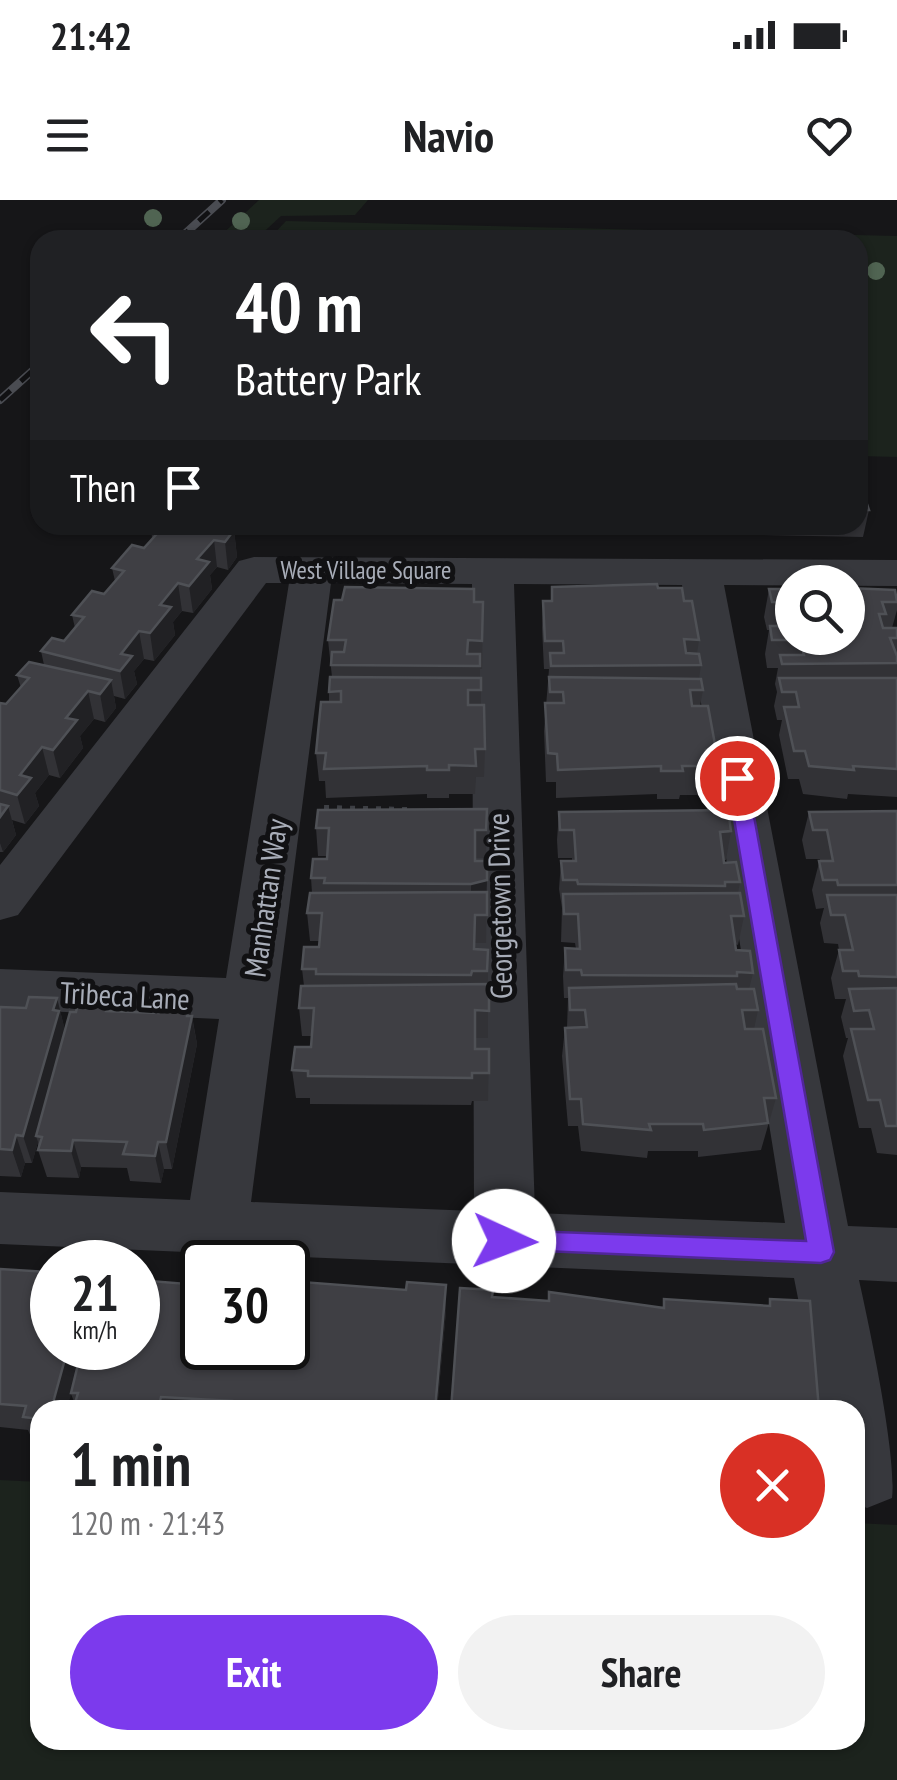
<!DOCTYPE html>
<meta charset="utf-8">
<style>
body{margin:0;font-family:"PT Sans Narrow",sans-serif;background:#f2f2f2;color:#202124;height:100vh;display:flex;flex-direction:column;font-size:38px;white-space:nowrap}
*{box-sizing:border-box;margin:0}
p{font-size:32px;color:#757577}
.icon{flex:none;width:55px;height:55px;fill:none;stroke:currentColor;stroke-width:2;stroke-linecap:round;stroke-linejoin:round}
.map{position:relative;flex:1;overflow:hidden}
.side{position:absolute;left:30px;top:1200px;width:835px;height:350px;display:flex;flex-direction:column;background:#fff;border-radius:30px;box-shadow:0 2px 8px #0004}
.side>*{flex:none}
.top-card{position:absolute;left:30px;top:30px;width:838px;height:305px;border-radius:30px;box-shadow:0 2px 8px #0004;background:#202124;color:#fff;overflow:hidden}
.buttons{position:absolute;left:775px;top:365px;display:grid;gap:20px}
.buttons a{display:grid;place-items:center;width:90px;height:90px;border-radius:50%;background:#fff;box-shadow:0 2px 8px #0004;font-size:50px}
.speed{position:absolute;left:30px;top:1040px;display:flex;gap:20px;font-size:50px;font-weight:700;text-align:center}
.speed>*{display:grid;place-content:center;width:130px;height:130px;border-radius:50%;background:#fff;box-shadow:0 2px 8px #0004;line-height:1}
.speed small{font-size:25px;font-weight:400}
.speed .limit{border:5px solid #111;border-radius:15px;background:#fff;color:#111}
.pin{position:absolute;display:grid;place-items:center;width:85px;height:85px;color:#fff;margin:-42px;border:5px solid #fff;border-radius:50%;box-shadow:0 2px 10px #0007}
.me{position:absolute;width:110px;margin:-55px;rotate:92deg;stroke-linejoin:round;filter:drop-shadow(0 0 8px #0008)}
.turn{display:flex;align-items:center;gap:35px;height:210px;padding:0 40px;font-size:45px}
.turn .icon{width:130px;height:130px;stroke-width:2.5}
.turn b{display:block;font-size:70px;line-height:85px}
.then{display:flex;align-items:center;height:95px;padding:0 40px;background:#0003;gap:20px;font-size:38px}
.round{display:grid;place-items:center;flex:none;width:105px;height:105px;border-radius:52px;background:#f2f2f2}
.overview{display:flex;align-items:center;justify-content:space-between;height:170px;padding:0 40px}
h1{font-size:60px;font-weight:800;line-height:75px}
.button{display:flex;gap:20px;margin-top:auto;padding:20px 40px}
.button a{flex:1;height:115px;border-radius:60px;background:#7c3aed;color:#fff;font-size:40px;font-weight:800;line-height:115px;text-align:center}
.button a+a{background:#f2f2f2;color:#202124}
.status{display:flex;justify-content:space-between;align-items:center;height:70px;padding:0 50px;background:#fff;direction:ltr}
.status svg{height:28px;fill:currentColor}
header{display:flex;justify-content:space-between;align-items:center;height:130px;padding:0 40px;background:#fff;font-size:45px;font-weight:800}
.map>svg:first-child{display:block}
</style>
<div class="status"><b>21:42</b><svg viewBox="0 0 49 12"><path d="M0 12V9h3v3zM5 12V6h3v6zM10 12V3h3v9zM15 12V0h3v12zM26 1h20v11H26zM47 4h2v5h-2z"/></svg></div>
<header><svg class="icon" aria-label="menu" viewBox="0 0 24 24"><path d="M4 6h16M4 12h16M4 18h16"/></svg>Navio<svg class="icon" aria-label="heart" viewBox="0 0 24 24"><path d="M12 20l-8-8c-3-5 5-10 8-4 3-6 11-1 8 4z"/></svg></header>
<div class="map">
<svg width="897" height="1580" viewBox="0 0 897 1580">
<rect width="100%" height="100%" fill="#161618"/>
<g fill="#1c231d">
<polygon points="259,0 368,0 355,15 281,16 255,40 216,40"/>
<polygon points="286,21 897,36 897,257 858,256 858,40 268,40"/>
<polygon points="0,1280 40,1282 40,1540 855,1540 855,1323 897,1325 897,1580 0,1580"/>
</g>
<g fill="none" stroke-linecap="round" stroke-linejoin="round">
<polyline stroke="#3d3f44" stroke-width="6" stroke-dasharray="5 8" stroke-linecap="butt" points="324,608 407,610"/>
<path fill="#37383d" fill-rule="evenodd" d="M254 357 897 360V386L724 385 848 1026 897 1028V1082L859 1080C870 1129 897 1257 892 1298L867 1308 855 1303V1210H820L794 1078 0 1044V992L190 1000 219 819 0 809V769L226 778 289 383H266L18 715 0 720V665L239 361ZM331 383 472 384 474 1011 251 1002ZM514 384 682 385 785 1023 535 1013Z"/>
<defs>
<g id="rail">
<polyline points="178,40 222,0"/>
<polyline points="0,200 40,164"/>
</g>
</defs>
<use href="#rail" stroke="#4a4c52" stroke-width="8"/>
<use href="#rail" stroke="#111113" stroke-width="5" stroke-dasharray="14" stroke-linecap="butt"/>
</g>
<g fill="#506452">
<circle cx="153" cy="18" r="9"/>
<circle cx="241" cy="21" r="9"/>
<circle cx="876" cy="71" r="9"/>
</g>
<g fill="#323236">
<polygon points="858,310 869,310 863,337 712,334 711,325 858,325"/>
<polygon points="151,325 234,330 237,357 228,370 217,367 210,375 212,389 193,413 182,411 173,422 175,435 154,461 144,459 134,471 137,484 125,499 114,496 116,508 105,522 94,519 80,536 83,548 60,578 49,575 35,593 39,606 25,624 12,620 16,635 3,652 0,652 0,503 6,504 21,488 17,475 44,465 41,451 64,441 75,428 72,415 104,394 115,381 112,368 144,348 152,338"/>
<polygon points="389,325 538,325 538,331 389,327"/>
<polygon points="550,325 701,325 700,333 550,330"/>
<polygon points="790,385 792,386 792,438 848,388 897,396 897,410 892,428 897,428 897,597 848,594 847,599 803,594 799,579 788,579 779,535 782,520 777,520 774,506 777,492 775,484 778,468 767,468 765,454 769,430 767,430 764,417 769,389 790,389"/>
<polygon points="552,387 658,388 684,401 699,440 697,453 701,465 699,479 703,490 700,506 716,550 711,578 707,578 705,595 680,595 679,599 657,599 657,594 556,598 556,582 546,582 544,531 549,469 544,469 542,428 543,401 551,401"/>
<polygon points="342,400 483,402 482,469 480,469 480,478 481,478 481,505 485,549 484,577 476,577 475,594 449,594 449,598 427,598 427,594 326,598 325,581 319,581 316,553 329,502 329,492 332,477 328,440"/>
<polygon points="487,609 486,658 475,658 487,692 486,743 474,743 474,749 488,750 488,838 475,838 475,849 489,849 488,901 472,901 471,905 310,904 310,898 296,898 292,870 311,847 311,836 302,836 299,808 304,786 302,769 319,747 319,741 310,741 307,713 312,693 311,678 327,659 327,656 318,656 316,628"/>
<polygon points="897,611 897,955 877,953 871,928 859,928 843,856 848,838 846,838 841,817 846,799 835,799 831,778 839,750 838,744 824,743 820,723 824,708 816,709 812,690 820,659 806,659 802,640 809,612"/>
<polygon points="559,612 731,631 726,660 724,660 724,663 740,682 738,693 744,716 738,745 735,744 736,750 753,773 749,789 758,810 754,829 776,898 761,950 698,957 698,951 648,951 647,958 581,951 578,926 568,926 562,856 565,828 567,828 568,798 564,798 563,776 565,748 576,749 575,743 561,742 562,708 559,689 561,661 572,661 572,658 558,658 557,640"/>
<polygon points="57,798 65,831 111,811 192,816 197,844 172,969 164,969 161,983 130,981 127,968 81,967 79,978 47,977 38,950 38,942 32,963 25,963 21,977 0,976 0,807 26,808"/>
<polygon points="0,1069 52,1148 446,1111 437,1210 73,1210 75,1204 71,1194 40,1210 40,1242 33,1242 28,1230 0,1227"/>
</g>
<g fill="#212124">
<polygon points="234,330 237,357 228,370 225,342"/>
<polygon points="214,340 217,367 210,375 212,389 193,413 189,386 197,359"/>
<polygon points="178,383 182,411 173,422 175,435 154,461 150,433 160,405"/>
<polygon points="139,431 144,459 134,471 137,484 125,499 120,471 121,454"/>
<polygon points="111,480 116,508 105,522 100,494"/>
<polygon points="88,491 94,519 80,536 83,548 60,578 53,550 66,518"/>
<polygon points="42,547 49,575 35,593 39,606 25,624 17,595 20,575"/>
<polygon points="8,606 16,635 3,652 0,643 0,611"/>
<polygon points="487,680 486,708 471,712 471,684"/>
<polygon points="57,798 67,839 36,936 38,942 32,963 23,936"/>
<polygon points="189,803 197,844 172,969 166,942"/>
<polygon points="16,935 25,963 21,977 12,950"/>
<polygon points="73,940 81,967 79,978 71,951"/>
<polygon points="158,942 164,969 161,983 155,956"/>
<polygon points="446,1085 446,1111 437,1210 435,1210"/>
<polygon points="68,1148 83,1148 67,1210 51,1210"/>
<polygon points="161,1197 165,1210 158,1210"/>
</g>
<g fill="#3f3f44" stroke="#4f5156" stroke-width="2.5">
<polygon points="858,278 869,310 858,310"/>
<polygon points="151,325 210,325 234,330 225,342 214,340 197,359 209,362 189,386 178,383 160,405 171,407 150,433 139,431 121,454 132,456 120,471 41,451 52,438 64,441 84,417 72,415 92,391 104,394 124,371 112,368 132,345 144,348 162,328"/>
<polygon points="657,384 658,388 682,388 684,401 692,401 699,440 684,439 686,453 699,454 701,465 551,466 550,453 564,453 563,441 545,441 543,401 552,401 552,387"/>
<polygon points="790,385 792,386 792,408 791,402 772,402 769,389 792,389"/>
<polygon points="345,387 474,389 474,402 483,402 482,441 468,440 467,454 480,454 480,466 331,465 332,452 344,452 346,440 328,440 334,400 342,400"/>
<polygon points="848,388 895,390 897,402 882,402 886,414 879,414 883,428 897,428 897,438 890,438 897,456 897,463 782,464 780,455 804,455 800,440 772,440 770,426 792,426 792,438 848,438"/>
<polygon points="29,462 111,480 100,494 88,491 66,518 77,520 53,550 42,547 20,575 31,578 17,595 0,590 0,503 6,504 29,478 17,475"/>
<polygon points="330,477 481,478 481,490 468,490 468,505 484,505 485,549 475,549 476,566 449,565 449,570 427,570 427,566 324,569 326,553 316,553 321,502 341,502 341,491 329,492"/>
<polygon points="549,477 701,479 703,490 690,490 692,506 708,506 716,550 706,550 709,566 682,566 683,571 661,571 661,566 558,570 557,554 548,553 545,503 564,503 563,492 550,492"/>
<polygon points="779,478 897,478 897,569 853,566 854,570 809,566 805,551 794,551 784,507 799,507 796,492 782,492"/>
<polygon points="0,604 8,606 0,617"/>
<polygon points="487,609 486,630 475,630 475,661 487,661 487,680 471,684 324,683 325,678 311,678 313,659 327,659 329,628 316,628 318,610"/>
<polygon points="728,610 731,631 720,632 724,663 736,662 740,682 725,682 725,686 578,684 577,680 563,680 561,661 576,661 574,630 560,630 559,612"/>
<polygon points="897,611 897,685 838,685 837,680 823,680 819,661 833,661 827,630 813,630 809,612"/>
<polygon points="487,692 487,715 475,715 474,749 488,750 487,771 472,771 471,775 316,774 316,769 302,769 304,747 319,747 322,713 307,713 310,693"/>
<polygon points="740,693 744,716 731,716 736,750 750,751 753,773 737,772 737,776 582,775 581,770 566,770 565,748 580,749 578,714 564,714 563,694"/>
<polygon points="827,695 897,695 897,777 859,776 858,771 843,771 839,750 853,750 845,715 831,715"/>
<polygon points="489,784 489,811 475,810 475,849 489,849 489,873 472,873 472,878 308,876 308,871 292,870 295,847 311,847 314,808 299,808 301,786"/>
<polygon points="736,784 737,789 754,789 758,810 742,810 745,829 763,829 776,898 764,898 768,923 704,930 703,924 649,924 651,930 583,924 581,899 570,899 565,828 587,827 585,810 570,810 569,788"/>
<polygon points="897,788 897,926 886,926 880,900 868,900 851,829 874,829 869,810 854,811 849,789"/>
<polygon points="29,797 57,798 53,810 59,811 23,936 16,935 12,950 0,949 0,807 26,808"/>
<polygon points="79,799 108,800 106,811 159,813 162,802 189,803 187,816 192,816 166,942 158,942 155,956 123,954 127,942 73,940 71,951 38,950 42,937 36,936 70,812 76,812"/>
<polygon points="51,1065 52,1065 52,1148 68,1148 51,1210 40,1210 40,1219 23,1217 26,1206 0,1204 0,1069 48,1072"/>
<polygon points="189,1076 202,1077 202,1148 288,1148 288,1089 300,1091 302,1082 406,1090 407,1082 446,1085 435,1210 346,1210 346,1207 313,1205 313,1210 230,1210 232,1201 161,1197 158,1210 134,1210 98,1207 98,1210 73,1210 78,1193 71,1193 82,1148 138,1148 138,1080 187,1084"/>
<polygon points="460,1088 493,1090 492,1097 549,1101 549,1092 664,1108 664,1099 770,1106 770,1099 810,1101 819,1210 451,1210"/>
</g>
<polygon fill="#7c3aed" stroke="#51269a" stroke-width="2.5" points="737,572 747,578 834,1052 830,1060 821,1063 495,1049 492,1041 504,1030 806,1041 727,578"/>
<g text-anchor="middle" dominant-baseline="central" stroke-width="10" stroke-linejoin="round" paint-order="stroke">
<g font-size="25" fill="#a8adb8" stroke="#111113">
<text x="366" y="370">West Village Square</text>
</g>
<g font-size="30" fill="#a8adb8" stroke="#111113">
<text transform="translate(265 698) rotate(-82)">Manhattan Way</text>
<text transform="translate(499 706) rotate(-91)">Georgetown Drive</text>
<text transform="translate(125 795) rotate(3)">Tribeca Lane</text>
</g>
</g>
</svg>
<div class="buttons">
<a><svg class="icon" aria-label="search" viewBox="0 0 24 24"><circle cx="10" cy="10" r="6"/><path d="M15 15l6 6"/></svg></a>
</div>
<div class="speed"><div>21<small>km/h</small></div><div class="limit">30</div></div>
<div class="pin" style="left:737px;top:578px;background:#d93025"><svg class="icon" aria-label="arrive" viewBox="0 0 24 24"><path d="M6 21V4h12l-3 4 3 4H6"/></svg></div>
<svg class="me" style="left:504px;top:1041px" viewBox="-20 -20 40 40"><circle r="19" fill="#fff"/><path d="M0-13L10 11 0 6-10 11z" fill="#7c3aed"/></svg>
<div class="top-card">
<div class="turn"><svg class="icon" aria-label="left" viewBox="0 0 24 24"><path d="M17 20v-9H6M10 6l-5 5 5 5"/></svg><div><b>40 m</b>Battery Park</div></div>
<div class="then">Then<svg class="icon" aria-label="arrive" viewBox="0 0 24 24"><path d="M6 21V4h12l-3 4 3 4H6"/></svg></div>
</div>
<section class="side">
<div class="overview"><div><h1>1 min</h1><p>120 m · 21:43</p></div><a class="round" style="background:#d93025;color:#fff"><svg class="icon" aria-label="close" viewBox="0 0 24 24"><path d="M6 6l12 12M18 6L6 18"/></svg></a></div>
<div class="button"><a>Exit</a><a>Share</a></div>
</section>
</div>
